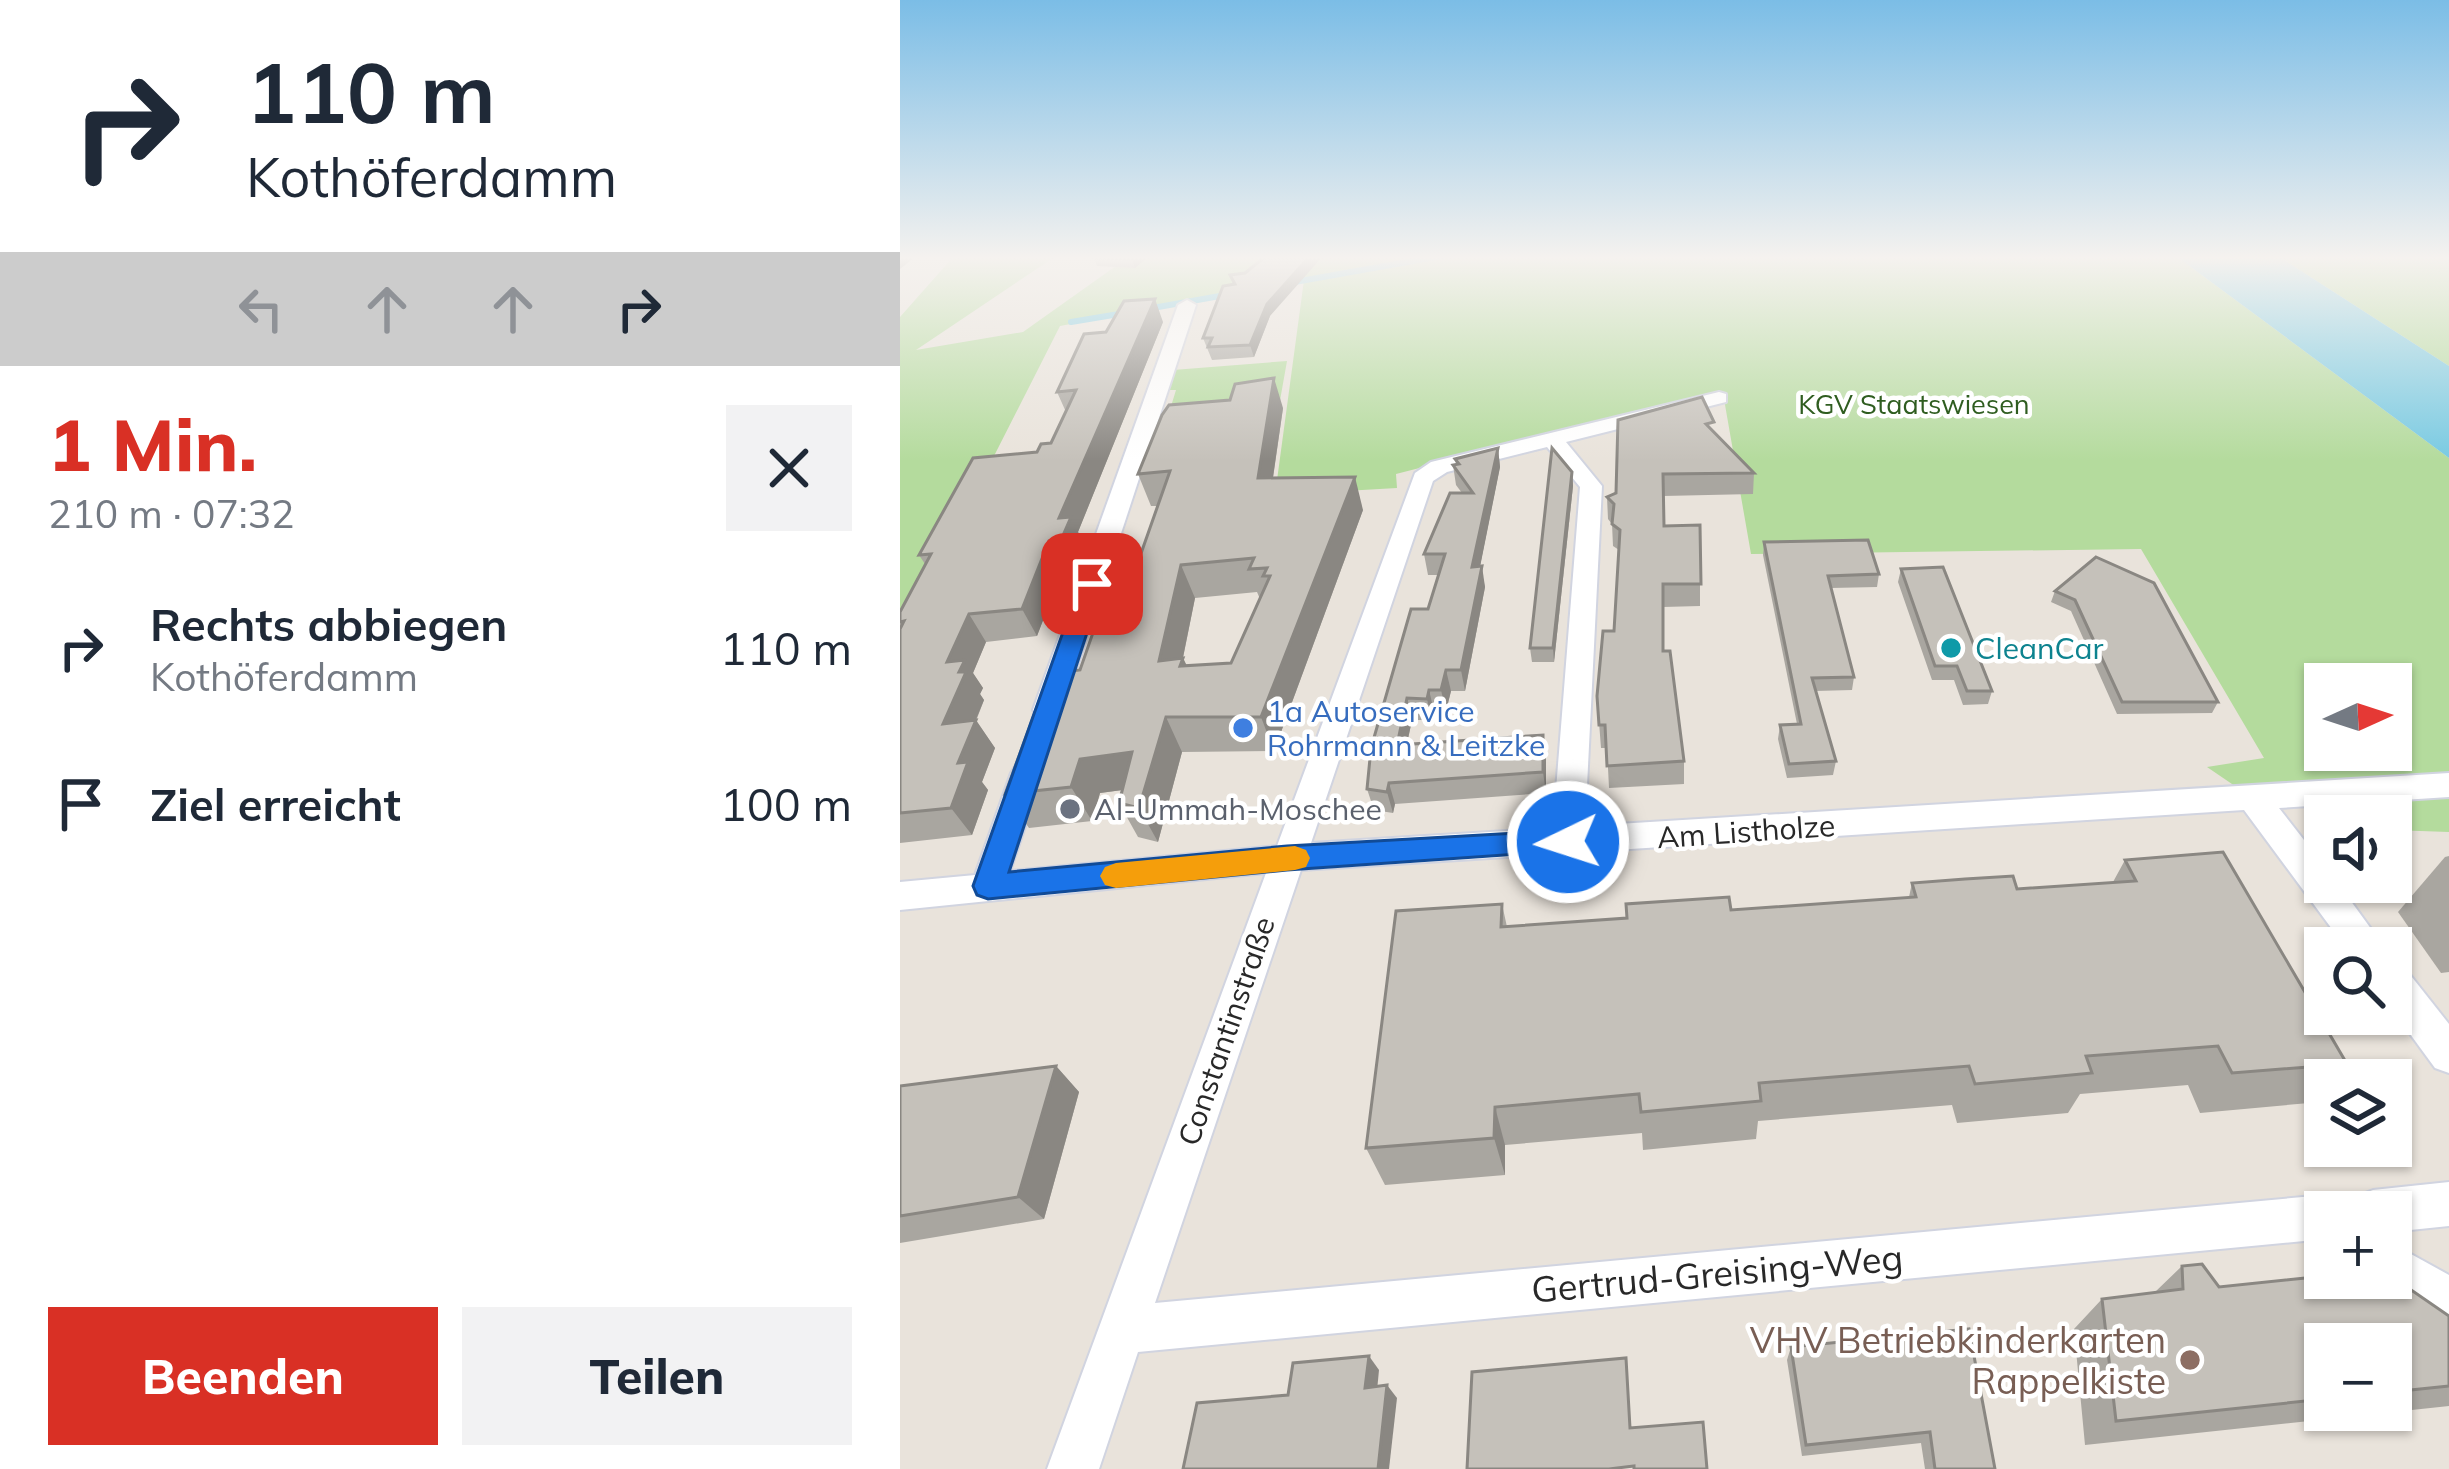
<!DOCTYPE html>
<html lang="de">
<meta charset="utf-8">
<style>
body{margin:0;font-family:Mulish,sans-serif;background:#f2f2f3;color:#1f2937;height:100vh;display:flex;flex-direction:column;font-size:45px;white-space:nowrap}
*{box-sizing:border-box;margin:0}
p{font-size:39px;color:#747a83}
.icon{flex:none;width:66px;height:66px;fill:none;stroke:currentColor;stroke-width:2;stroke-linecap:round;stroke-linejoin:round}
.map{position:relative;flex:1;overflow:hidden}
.details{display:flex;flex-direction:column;background:#fff;width:900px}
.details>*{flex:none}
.hud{background:#fff;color:#1f2937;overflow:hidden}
.needle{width:78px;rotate:87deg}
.fabs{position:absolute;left:1404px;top:663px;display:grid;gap:24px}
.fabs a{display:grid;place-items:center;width:108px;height:108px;border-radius:0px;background:#fff;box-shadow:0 3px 9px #0004;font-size:60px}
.pin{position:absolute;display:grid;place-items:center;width:102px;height:102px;color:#fff;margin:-51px;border-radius:24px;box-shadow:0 6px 18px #0006}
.me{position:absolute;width:132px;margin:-66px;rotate:266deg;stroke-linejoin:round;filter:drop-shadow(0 0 9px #0008)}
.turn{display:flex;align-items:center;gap:42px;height:252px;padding:0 48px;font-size:54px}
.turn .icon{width:156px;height:156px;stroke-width:2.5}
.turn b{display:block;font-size:84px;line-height:102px}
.lanes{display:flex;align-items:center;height:114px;padding:0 48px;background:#0003;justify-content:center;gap:60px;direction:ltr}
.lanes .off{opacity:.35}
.round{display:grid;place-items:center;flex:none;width:126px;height:126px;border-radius:0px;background:#f2f2f3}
.summary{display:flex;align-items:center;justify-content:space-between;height:204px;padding:0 48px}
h1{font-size:72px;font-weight:800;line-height:90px;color:#d93025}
.button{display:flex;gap:24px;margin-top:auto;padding:24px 48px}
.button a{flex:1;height:138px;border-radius:0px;background:#d93025;color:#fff;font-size:48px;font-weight:800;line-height:138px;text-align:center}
.button a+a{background:#f2f2f3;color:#1f2937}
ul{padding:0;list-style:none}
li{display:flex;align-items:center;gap:36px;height:156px;padding:0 48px}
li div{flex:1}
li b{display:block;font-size:45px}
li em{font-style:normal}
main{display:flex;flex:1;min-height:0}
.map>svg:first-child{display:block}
</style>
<main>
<section class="details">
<div class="hud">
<div class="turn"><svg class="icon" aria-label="right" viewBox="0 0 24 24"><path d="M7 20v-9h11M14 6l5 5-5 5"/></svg><div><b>110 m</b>Kothöferdamm</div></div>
<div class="lanes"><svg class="icon off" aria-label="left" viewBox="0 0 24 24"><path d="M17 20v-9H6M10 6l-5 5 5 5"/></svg><svg class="icon off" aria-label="ahead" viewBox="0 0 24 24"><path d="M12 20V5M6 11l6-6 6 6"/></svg><svg class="icon off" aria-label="ahead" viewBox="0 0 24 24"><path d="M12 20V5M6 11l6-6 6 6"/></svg><svg class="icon" aria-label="right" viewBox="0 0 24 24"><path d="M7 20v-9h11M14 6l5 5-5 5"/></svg></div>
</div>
<div class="summary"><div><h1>1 Min.</h1><p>210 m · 07:32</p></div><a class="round"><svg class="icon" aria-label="close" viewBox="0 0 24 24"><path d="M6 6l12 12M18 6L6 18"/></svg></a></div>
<ul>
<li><svg class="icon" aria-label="right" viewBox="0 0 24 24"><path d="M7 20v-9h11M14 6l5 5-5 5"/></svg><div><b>Rechts abbiegen</b><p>Kothöferdamm</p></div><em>110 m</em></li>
<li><svg class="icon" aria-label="arrive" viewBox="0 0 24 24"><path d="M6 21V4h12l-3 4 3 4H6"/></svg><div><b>Ziel erreicht</b></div><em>100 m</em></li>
</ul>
<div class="button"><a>Beenden</a><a>Teilen</a></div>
</section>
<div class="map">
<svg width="1549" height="1469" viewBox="0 0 1549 1469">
<rect width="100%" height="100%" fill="#e9e3db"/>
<g fill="#b4db9d" fill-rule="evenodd">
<path d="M54 256H156L16 350 123 332 230 256H1276L1549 458V832L1491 830V816H1432L1415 795 1354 799 1307 767 1364 758 1241 549 851 554 824 399 817 392 496 474 497 488 375 495 404 280 160 326 0 641V317ZM1425 684H1491V750H1425Z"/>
<polygon points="1378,256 1549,256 1549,366"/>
<polygon points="387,361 379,406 268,416 276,390 266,390 273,370"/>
</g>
<polygon fill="#78cae2" points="1276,256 1378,256 1549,366 1549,458"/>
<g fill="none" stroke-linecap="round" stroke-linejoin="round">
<g stroke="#78cae2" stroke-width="6">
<polyline points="389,283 541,256"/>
<polyline points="247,309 331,294"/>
<polyline points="171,322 225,313"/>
</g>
<defs>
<g id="minor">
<polygon points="287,300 296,305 163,710 158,717 138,717 133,710 278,305"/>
<path d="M819 392 826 394V402L666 442 702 486 685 826 1549 773V797L1379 808 1425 867V882H1437L1485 948H1446L1344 810 401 870 255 1303 1425 1195 1441 1201 1445 1212H1425V1239L238 1352 199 1469H147L366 873 0 910V882L75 875 111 773 116 765H138L143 773 110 871 377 846 515 473 531 462ZM647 447 680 487 653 828 411 843 533 481 547 472Z"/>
<polygon points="1491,963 1504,967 1549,1024 1549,1073 1535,1068 1491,1008"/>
<polygon points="1549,1182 1549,1226 1491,1232 1491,1212 1451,1212 1457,1196 1473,1190"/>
<polygon points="1491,1243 1549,1275 1549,1325 1475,1282 1473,1278 1491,1278"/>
</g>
</defs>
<use href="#minor" stroke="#d1d4e0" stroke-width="4"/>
<use href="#minor" fill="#fff" fill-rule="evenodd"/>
</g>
<g fill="#a9a6a0" fill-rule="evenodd">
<polygon points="249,256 235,268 197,266 194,257"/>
<polygon points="345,273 370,316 354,357 312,360 303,338 333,285 330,275"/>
<polygon points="263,322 178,532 184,544 175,567 163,568 137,636 86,642 73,673 83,688 80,694 84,700 76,721 95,748 82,782 88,790 72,835 0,843 0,612 25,564 19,555 151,443 166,412 157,392 206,332"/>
<path d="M383 408 373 478 463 510 374 751 282 752 258 842 238 837 219 803 222 790 200 793 192 821 129 828 105 794 232 579 258 506H251L238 474ZM357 592 360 599 331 663 287 666 283 658 295 598Z"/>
<polygon points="814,432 854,473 853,494 763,496 764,526 800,525 800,606 763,607 763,651 784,761 784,784 709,788 707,748 701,748 697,696 714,631 719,550 713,546 712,524 708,519 707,497"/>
<polygon points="598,448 600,467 580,566 585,587 565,691 551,691 546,711 534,711 532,720 512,720 507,744 643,735 646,756 646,793 495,804 493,813 474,810 467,789 539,575 528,575 524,554 562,493 556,485 553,465 556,464 555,459"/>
<polygon points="672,472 673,486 654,662 632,662 630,648"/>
<polygon points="864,542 979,574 977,587 931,588 954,677 952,690 915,691 936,761 933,775 887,778 878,739 880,725 897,724 863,555"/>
<polygon points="1196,557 1318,702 1312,713 1217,714 1171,611 1151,602 1155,591"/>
<polygon points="1001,569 1092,691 1088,704 1063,705 1054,680 1032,680 998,582"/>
<polygon points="1549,856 1549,972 1541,973 1498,912 1545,857"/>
<polygon points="1225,860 1447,1064 1431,1080 1425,1080 1425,1086 1409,1103 1300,1113 1288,1085 1180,1094 1168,1113 1057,1123 1052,1105 858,1121 856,1139 743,1150 742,1133 605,1145 605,1175 485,1185 466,1148 602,904 607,927 1009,897 1012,883 1117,889 1213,882"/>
<polygon points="156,1066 179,1092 144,1219 0,1243 0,1086"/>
<path d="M1282 1266 1319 1287 1549 1316V1406L1185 1445 1174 1329 1202 1299 1254 1293ZM1425 1344H1491V1410H1425Z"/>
<polygon points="891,1347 1095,1469 1025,1469 1021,1443 902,1456 887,1360"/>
</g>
<g fill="#8a8782">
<polygon points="0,256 16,256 0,269"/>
<polygon points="235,256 249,256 235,268 232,259"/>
<polygon points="410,256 423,256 370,316 354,357 350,345 367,304"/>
<polygon points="255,299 263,322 178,532 184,544 175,567 161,540 159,518"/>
<polygon points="374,378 383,408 368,511 358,478"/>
<polygon points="598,448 600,467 576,587 572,567"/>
<polygon points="672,472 673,486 654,662 653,648"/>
<polygon points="455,477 463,510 374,751 361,717"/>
<polygon points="149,541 163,568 137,636 122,609"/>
<polygon points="281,565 295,598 282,662 283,658 299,692 259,661"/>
<polygon points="582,566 585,587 565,691 561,670"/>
<polygon points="69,614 86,642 73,673 83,688 80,694 84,700 65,746 76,720 95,748 82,782 88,790 72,835 51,808 43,724 47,662"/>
<polygon points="546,670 551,691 546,711 541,690"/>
<polygon points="529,690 534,711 532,720 527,699"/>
<polygon points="507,698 512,720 502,766 497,745"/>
<polygon points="266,717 282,752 258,842 239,808 245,787 200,793 192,821 171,787 180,759"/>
<polygon points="643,735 646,756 646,793 643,772"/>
<polygon points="489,783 495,804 493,813 487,792"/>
<polygon points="156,1066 179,1092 144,1219 118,1197"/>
<polygon points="595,1107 605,1145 605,1175 594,1138"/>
<polygon points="469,1356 479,1370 476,1401 465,1388"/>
<polygon points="487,1385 497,1398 489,1469 478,1469"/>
</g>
<g fill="#c5c1ba" stroke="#8a8782" stroke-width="3" fill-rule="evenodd">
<polygon points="195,256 235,256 232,259 194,257"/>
<polygon points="366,256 410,256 367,304 350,345 308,347 312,338 303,338 323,286 335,284 330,275 345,273"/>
<polygon points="255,299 159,518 171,517 161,540 149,541 122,609 69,614 47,662 65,660 59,672 66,672 43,724 76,720 58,763 68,762 51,808 0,813 0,629 4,621 0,622 0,612 31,554 19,555 73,458 137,452 141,444 151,443 176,390 157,392 184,334 206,332 224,301"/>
<path d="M374 378 358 478 455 477 361 717H266L239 808 219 803 232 752 180 759 171 787 105 794 149 674 180 670 211 581 232 579 270 471 238 474 262 415 269 405 330 400 335 384ZM354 558 349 569 367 568 363 576H370L331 663 280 666 283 658 259 661 281 565Z"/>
<polygon points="802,397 814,422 806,424 854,473 763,474 764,526 800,525 801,584 763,584 763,651 770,651 784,761 707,766 705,725 699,725 697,696 703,631 714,631 720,530 712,524 714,504 707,497 716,493 718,420"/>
<polygon points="598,448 572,567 582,566 561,670 546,670 541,690 529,690 527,699 507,698 497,745 643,735 643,772 489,783 487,792 467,789 471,748 511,609 528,609 545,554 524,554 550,493 573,493 553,465 559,464 555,459"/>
<polygon points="652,448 672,472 653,648 630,648"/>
<polygon points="968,540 979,574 928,576 954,677 912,678 936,761 889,764 880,725 901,724 864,542"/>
<polygon points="1196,557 1254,583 1318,702 1222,702 1175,600 1155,591"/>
<polygon points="1043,567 1092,691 1067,691 1057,666 1035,666 1001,569"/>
<polygon points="1323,852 1447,1064 1332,1073 1318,1046 1186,1056 1192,1073 1075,1084 1069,1066 859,1083 861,1101 741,1112 739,1094 595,1107 594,1138 466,1148 496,911 602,904 601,927 727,918 726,904 829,897 831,910 1016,897 1012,883 1065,879 1113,876 1117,889 1236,881 1225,860"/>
<polygon points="156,1066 118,1197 0,1216 0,1086"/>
<polygon points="1302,1264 1319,1287 1425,1276 1425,1278 1491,1278 1491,1276 1549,1316 1549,1386 1491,1392 1491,1344 1425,1344 1425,1399 1216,1421 1202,1299 1283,1289 1282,1266"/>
<polygon points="1069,1329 1095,1469 1035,1469 1030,1432 906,1445 891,1347"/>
<polygon points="469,1356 465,1388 487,1385 478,1469 283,1469 297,1403 388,1395 393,1363"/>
<polygon points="726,1358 730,1428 803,1422 807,1469 734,1469 734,1466 709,1469 567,1469 572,1372"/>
</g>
<linearGradient id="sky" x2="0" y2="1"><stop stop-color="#7bbde6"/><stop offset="0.56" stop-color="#f5f2ef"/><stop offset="1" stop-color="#f5f2ef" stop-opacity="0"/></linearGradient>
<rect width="1549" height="461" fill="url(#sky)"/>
<polygon fill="#1a73e8" stroke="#114b97" stroke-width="3" points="192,577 203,584 109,872 387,846 668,830 678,834 683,842 678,850 387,870 88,899 77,895 73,886 180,584"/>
<polygon fill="#f59e0b" points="395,846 406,850 410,858 406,867 395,870 216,888 205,885 200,876 205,867 216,863"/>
<circle fill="#0f9aa8" stroke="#fff" stroke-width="4.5" cx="1051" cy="648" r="12"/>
<circle fill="#3f7fe0" stroke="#fff" stroke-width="4.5" cx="343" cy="728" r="12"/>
<circle fill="#6b7280" stroke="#fff" stroke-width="4.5" cx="170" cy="809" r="12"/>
<circle fill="#8d6e63" stroke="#fff" stroke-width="4.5" cx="1290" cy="1360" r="12"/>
<g text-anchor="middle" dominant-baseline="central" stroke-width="9" stroke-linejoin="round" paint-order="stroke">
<g font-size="27" fill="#2f5d20" stroke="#fff">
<text x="1014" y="404">KGV Staatswiesen</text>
</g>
<g font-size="30" fill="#0d838f" stroke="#fff" text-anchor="start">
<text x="1075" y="648">CleanCar</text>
</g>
<g font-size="30" fill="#366cbe" stroke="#fff" text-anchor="start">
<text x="367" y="711">1a Autoservice<tspan x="367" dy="34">Rohrmann &amp; Leitzke</tspan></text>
</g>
<g font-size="30" fill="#5b616d" stroke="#fff" text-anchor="start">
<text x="194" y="809">Al-Ummah-Moschee</text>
</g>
<g font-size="30" fill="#282828" stroke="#fff">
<text transform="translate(846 831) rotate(-4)">Am Listholze</text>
<text transform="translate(326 1031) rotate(-71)">Constantinstraße</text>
</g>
<g font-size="36" fill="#282828" stroke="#fff">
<text transform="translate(817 1273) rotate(-5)">Gertrud-Greising-Weg</text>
</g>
<g font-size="36" fill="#785e54" stroke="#fff" text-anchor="end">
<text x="1266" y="1339">VHV Betriebkinderkarten<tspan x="1266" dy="41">Rappelkiste</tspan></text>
</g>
</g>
</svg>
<div class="fabs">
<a><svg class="needle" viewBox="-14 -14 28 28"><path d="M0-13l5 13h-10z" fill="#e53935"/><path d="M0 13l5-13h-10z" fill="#747a83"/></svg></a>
<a><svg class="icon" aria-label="sound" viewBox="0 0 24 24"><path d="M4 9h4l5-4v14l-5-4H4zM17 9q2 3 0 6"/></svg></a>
<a><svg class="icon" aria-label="search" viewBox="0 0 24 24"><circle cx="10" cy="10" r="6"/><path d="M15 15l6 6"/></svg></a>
<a><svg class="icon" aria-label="layers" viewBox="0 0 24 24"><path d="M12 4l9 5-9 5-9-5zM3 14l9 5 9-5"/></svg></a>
<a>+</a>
<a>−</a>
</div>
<div class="pin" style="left:192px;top:584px;background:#d93025"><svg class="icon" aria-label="arrive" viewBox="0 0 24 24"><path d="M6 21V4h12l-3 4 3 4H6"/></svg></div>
<svg class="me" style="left:668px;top:842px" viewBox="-20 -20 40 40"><circle r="17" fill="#1a73e8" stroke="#fff" stroke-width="3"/><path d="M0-11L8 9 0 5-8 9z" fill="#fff"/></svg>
</div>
</main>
